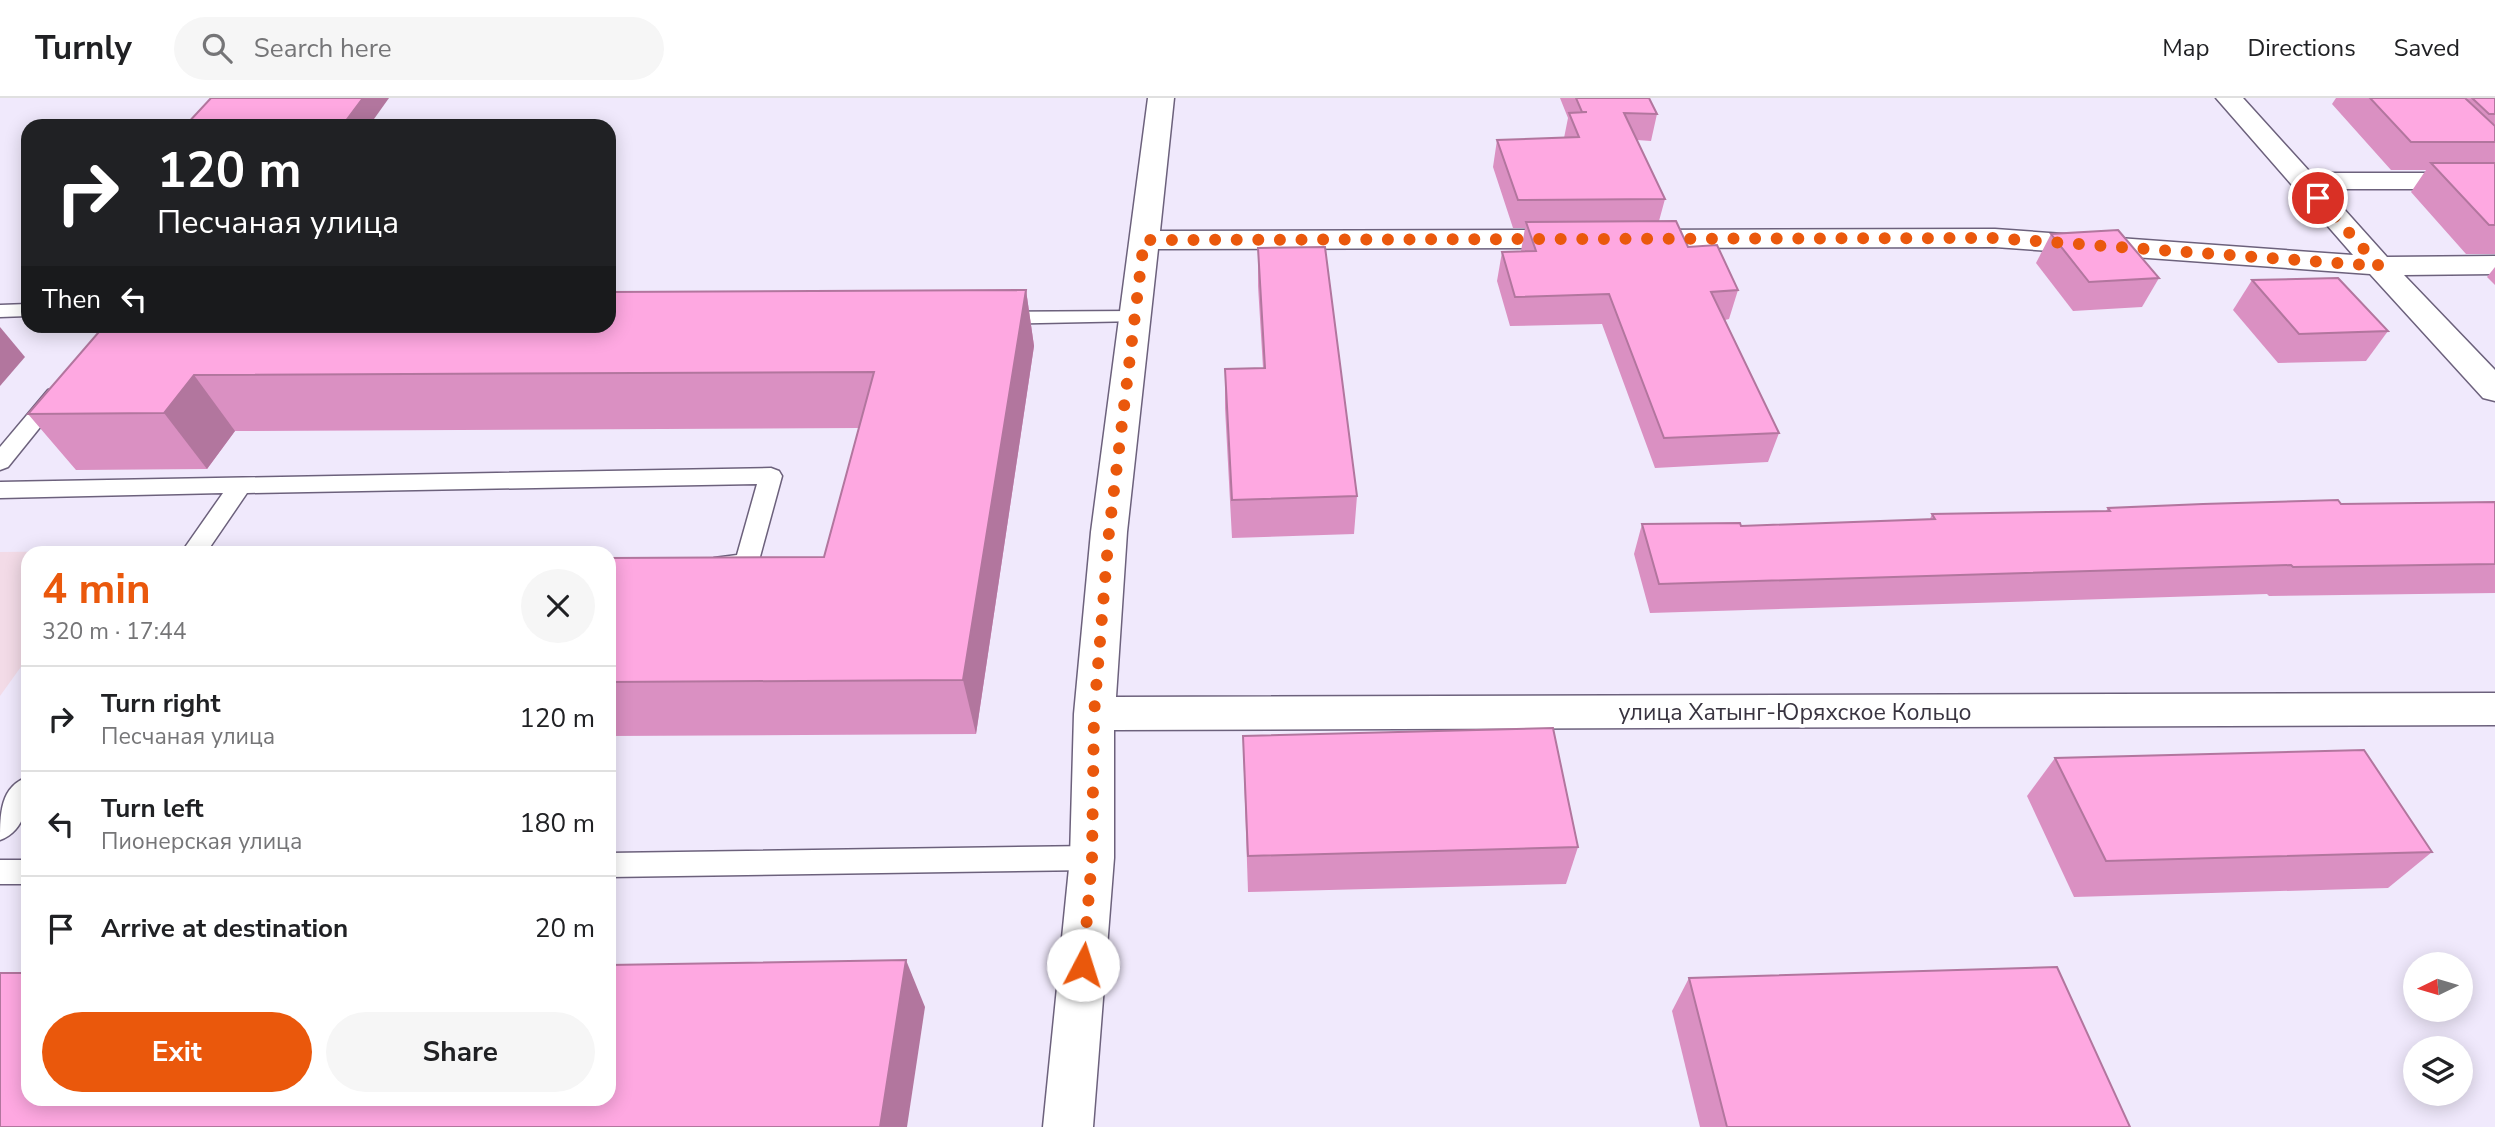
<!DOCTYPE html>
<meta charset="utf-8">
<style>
body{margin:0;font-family:"Nunito Sans",sans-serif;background:#f6f6f6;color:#202124;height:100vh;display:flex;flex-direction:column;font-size:26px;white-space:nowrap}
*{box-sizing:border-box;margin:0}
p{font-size:23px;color:#757577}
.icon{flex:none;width:38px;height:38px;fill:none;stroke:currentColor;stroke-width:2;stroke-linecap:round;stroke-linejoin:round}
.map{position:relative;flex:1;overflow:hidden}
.drawer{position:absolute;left:21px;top:448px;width:595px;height:560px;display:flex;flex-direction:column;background:#fff;border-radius:21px;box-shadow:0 4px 18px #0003}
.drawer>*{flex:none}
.banner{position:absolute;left:21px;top:21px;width:595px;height:214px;border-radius:21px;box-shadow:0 4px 18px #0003;background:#202124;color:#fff;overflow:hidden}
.needle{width:46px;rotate:265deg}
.tools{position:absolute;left:2403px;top:854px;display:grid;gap:14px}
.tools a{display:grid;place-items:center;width:70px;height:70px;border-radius:50%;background:#fff;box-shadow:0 4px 18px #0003;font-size:35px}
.pin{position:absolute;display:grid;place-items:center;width:60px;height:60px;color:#fff;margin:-30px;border:4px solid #fff;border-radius:50%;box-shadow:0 2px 7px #0007}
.me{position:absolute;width:77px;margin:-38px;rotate:5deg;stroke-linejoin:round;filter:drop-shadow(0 0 5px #0008)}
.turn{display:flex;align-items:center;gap:24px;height:147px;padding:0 21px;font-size:32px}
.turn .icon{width:91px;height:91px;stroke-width:2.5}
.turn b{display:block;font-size:49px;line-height:60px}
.then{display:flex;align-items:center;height:66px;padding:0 21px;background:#0003;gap:14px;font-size:26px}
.round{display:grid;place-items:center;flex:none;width:74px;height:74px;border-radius:37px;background:#f6f6f6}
.summary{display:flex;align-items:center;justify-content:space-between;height:119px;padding:0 21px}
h1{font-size:42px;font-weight:700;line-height:52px;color:#ea580c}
.cta{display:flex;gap:14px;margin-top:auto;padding:14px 21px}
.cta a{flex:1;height:80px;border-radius:42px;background:#ea580c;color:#fff;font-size:28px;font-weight:700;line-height:80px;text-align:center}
.cta a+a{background:#f6f6f6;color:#202124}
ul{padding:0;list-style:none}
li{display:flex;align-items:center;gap:21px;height:105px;padding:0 21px;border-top:2px solid #e0e0e0}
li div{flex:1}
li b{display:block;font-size:26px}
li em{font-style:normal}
header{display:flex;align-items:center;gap:42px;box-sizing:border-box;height:98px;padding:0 35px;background:#fff;border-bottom:2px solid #e0e0e0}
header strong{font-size:33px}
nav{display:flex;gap:38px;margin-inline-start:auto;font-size:24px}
.search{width:490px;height:63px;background:#f6f6f6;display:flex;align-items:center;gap:18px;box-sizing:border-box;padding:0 24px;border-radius:38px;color:#757577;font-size:26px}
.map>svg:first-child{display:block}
</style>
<header>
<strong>Turnly</strong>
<div class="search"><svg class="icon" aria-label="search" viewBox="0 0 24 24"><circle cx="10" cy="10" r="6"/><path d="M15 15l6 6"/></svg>Search here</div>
<nav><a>Map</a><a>Directions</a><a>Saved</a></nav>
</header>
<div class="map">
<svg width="2495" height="1029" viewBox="0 0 2495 1029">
<rect width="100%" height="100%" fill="#f0e9fc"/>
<polygon fill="#f3dbe7" points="105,453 28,455 28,559 0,598 0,454"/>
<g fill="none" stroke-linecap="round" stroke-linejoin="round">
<defs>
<g id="service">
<polygon points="28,206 28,218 0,219 0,207"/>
<polygon points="1133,213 1140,215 1143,219 1140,223 998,226 991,224 988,220 991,216 998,214"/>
<polygon points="55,290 62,292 66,297 62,302 8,369 0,372 0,349 48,292"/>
<path d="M771 370 779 373 782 378 758 466 754 472C741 476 727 476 714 472L710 466 714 460 737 457 757 386 247 395 206 455H181L223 395 0 400V384Z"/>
<path d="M28 679C28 703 27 732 0 742 0 717 0 688 28 679Z"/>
<polygon points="1092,748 1102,751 1106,760 1102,769 1092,772 609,779 609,755"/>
<rect x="0" y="762" width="28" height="24"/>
</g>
<g id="minor">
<polygon points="1148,0 1174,0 1160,133 1573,132 1583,135 1588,141 1583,147 1573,150 1158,151 1127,434 1116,599 2495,595 2495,627 1114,632 1114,760 1093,1029 1043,1029 1070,760 1074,616 1091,434"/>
<polygon points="2216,0 2243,0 2311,75 2495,75 2495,91 2326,91 2387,159 2495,158 2495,176 2404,177 2495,272 2495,303 2483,300 2370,176 1995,149 1634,150 1624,147 1619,141 1624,135 1634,132 1995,131 2353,157"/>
</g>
</defs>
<use href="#service" stroke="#6c617c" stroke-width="3"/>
<use href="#minor" stroke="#6c617c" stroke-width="3"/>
<use href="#service" fill="#fff" fill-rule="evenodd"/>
<use href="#minor" fill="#fff" fill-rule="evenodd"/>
</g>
<g fill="#da90c2">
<polygon points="1560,0 1649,0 1657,16 1651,43 1637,42 1665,101 1659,123 1738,192 1729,221 1725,222 1779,335 1768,364 1655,370 1602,226 1510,228 1497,183 1502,154 1521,153 1525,130 1513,130 1493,69 1497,42 1564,40 1568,20"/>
<polygon points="2336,0 2495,0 2495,156 2466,156 2411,94 2426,72 2391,72 2332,6"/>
<polygon points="2051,136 2159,180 2142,209 2073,213 2036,165"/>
<polygon points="1258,150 1357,398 1354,436 1232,440 1225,310 1225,271 1263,270 1258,188"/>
<polygon points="2495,169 2495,187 2487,179"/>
<polygon points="2252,182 2388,233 2366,263 2278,265 2233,212"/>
<polygon points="1026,192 1034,248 976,636 609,638 609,460 824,459 859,330 235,333 207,371 76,372 28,316 104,228"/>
<polygon points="2495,404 2495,495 2269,498 2267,496 1650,515 1634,456 1642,426 1741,428 1930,421 1932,416 2106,413 2108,410"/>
<polygon points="1243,638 1578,749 1566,786 1248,794 1244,676"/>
<polygon points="2055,660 2432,754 2388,790 2074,799 2027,698"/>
<polygon points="1689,880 2130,1029 1700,1029 1672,913"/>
</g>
<g fill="#b2769e">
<polygon points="363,0 389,0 369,28 342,28"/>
<polygon points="1026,192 1034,248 976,636 963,582"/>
<polygon points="0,229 25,259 0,288"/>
<polygon points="194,277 235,333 207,371 164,315"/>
<polygon points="906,862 925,909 907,1029 880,1029"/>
</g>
<g fill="#fea8e1" stroke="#b2769e" stroke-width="2">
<polygon points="211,0 363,0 342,28 185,28"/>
<polygon points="1576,0 1649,0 1657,16 1624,15 1665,101 1518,102 1497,42 1579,39 1569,15 1587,14 1582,14"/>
<polygon points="2370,0 2465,0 2495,28 2495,44 2411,44"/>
<polygon points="2472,0 2495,0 2495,16 2489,16"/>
<polygon points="2431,65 2495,65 2495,127 2489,127"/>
<polygon points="1676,123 1688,149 1717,147 1738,192 1711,194 1779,335 1664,340 1609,196 1515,199 1502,154 1536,153 1526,124"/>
<polygon points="2118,132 2159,180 2089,184 2051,136"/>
<polygon points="1325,149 1357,398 1232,402 1225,271 1265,270 1258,150"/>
<polygon points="2338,180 2388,233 2299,236 2252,182"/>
<polygon points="1026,192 963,582 609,584 609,460 824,459 874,274 194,277 164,315 28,316 104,228 609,228 609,194"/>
<polygon points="2338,402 2341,406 2495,404 2495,466 2293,469 2291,467 1659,486 1642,426 1740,425 1741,428 1935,421 1932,416 2110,413 2108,410 2203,406"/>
<polygon points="1553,630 1578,749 1248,758 1243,638"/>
<polygon points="2364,652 2432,754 2106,763 2055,660"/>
<polygon points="906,862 880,1029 0,1029 0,875 28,875 28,1001 609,1001 609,867"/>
<polygon points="2057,869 2130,1029 1727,1029 1689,880"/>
</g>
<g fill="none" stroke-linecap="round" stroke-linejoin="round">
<polyline stroke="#ea580c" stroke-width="12" stroke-dasharray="0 21.6" points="1083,867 1092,760 1094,616 1109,434 1144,142 1995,140 2379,168 2318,100"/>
</g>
<g text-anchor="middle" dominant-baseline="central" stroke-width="7" stroke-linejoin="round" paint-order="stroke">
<g font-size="23" fill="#38333f" stroke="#fff">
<text x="1795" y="614">улица Хатынг-Юряхское Кольцо</text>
</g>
</g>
</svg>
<div class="tools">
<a><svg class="needle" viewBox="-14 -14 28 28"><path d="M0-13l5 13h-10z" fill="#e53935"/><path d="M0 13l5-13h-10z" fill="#757577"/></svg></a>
<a><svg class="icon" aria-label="layers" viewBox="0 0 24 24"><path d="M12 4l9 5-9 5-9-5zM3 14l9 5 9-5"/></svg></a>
</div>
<div class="pin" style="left:2318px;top:100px;background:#d93025"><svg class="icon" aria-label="arrive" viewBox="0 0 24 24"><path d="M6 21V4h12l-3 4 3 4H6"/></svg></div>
<svg class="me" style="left:1083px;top:867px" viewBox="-20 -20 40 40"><circle r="19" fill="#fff"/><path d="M0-13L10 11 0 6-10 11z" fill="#ea580c"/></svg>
<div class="banner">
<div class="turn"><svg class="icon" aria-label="right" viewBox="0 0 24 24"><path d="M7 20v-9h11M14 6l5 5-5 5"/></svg><div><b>120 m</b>Песчаная улица</div></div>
<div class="then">Then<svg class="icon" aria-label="left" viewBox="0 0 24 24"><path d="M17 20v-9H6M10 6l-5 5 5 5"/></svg></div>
</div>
<section class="drawer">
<div class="summary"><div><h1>4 min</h1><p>320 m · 17:44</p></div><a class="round"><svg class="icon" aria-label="close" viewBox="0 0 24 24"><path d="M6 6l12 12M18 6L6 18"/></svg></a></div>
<ul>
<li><svg class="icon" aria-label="right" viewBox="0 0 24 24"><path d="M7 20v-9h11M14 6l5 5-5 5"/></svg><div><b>Turn right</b><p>Песчаная улица</p></div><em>120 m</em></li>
<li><svg class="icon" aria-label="left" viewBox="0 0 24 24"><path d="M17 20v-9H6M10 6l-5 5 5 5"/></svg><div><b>Turn left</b><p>Пионерская улица</p></div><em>180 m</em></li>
<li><svg class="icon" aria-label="arrive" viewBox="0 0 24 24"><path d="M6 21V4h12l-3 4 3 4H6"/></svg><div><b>Arrive at destination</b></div><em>20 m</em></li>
</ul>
<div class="cta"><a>Exit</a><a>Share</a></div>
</section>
</div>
